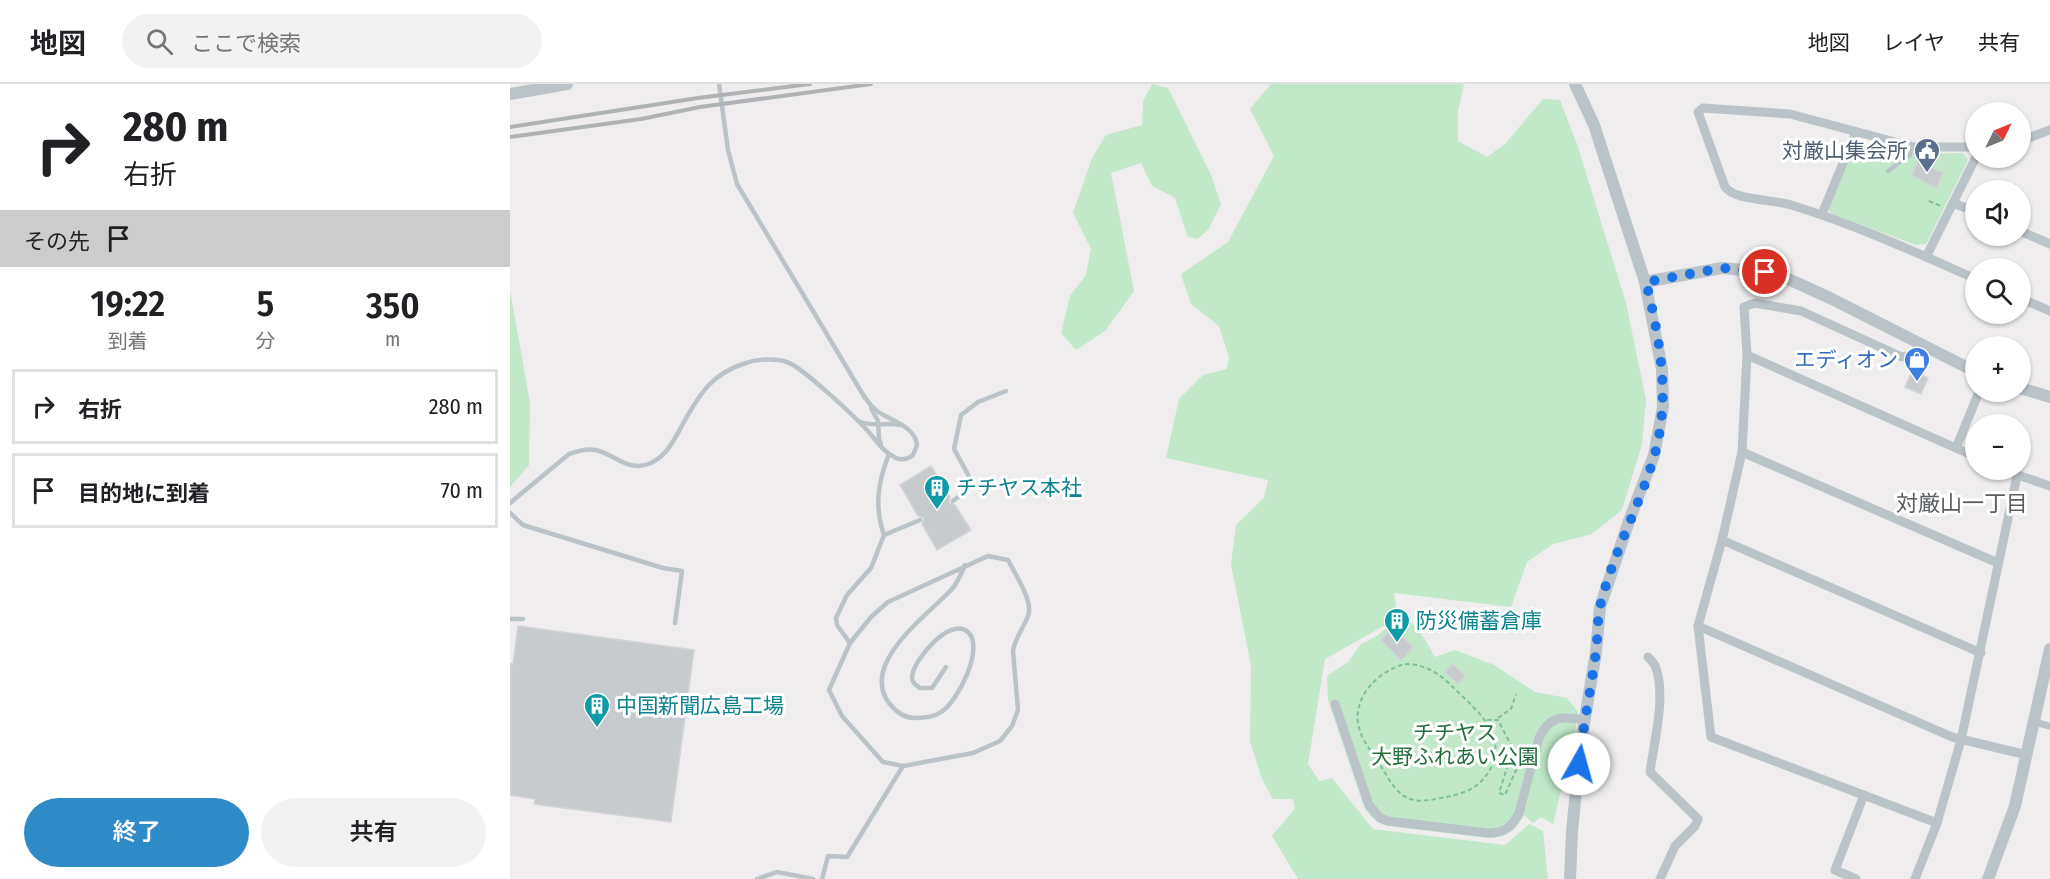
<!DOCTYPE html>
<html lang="ja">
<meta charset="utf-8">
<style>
body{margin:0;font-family:"Fira Sans Condensed","Noto Sans JP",sans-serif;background:#f2f2f2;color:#202124;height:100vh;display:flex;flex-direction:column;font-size:22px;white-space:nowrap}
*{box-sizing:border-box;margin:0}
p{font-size:20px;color:#757577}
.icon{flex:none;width:33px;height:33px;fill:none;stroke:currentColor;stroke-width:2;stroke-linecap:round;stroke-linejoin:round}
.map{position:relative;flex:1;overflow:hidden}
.sheet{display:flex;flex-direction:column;background:#fff;width:510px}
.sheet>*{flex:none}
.top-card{background:#fff;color:#202124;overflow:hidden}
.needle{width:39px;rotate:47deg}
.fabs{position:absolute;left:1455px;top:18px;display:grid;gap:12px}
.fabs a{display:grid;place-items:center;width:66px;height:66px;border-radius:50%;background:#fff;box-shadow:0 2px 4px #0004;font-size:30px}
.pin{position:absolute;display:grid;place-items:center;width:51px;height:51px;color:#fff;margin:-26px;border:3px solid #fff;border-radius:50%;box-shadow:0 2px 6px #0007}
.me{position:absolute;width:66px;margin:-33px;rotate:7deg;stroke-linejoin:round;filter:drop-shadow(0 0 4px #0008)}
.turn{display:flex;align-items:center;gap:21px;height:126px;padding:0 24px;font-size:27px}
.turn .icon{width:78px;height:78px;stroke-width:2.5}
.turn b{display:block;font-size:42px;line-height:51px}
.then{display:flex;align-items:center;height:57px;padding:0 24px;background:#0003;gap:12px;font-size:22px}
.eta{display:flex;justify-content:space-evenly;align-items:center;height:102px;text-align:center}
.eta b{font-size:36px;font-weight:600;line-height:42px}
.action{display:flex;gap:12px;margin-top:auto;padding:12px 24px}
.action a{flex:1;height:69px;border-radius:36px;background:#2f8bc7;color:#fff;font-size:24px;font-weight:600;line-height:69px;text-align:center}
.action a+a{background:#f2f2f2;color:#202124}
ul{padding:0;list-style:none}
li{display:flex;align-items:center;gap:18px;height:75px;margin:0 12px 9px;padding:0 12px;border:3px solid #e0e0e0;border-radius:0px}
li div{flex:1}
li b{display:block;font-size:22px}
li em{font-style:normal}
header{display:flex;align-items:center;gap:36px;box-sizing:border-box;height:84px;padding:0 30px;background:#fff;border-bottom:2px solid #e0e0e0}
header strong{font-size:28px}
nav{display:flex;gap:33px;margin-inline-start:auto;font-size:21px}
.search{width:420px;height:54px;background:#f2f2f2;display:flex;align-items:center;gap:15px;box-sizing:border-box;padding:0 21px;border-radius:33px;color:#757577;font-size:22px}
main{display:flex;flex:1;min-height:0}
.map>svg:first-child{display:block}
</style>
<header>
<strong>地図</strong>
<div class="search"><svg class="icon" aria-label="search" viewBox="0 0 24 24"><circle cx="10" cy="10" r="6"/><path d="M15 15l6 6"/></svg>ここで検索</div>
<nav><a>地図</a><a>レイヤ</a><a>共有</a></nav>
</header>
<main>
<section class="sheet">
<div class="top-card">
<div class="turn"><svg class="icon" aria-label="right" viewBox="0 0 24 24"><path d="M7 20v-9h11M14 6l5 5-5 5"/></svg><div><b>280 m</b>右折</div></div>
<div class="then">その先<svg class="icon" aria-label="arrive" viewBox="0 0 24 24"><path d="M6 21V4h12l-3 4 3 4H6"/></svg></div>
</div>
<div class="eta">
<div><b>19:22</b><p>到着</p></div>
<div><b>5</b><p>分</p></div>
<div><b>350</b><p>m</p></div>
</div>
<ul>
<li><svg class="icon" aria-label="right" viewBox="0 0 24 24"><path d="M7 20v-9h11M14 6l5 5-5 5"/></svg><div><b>右折</b></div><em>280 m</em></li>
<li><svg class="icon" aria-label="arrive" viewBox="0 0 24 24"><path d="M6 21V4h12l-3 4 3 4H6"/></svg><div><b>目的地に到着</b></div><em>70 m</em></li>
</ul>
<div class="action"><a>終了</a><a>共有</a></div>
</section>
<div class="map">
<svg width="1540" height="795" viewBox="0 0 1540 795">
<rect width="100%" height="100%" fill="#efeded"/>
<g fill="#c0e8c9">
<polygon points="642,0 658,4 701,91 711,120 698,146 687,155 678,153 665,114 642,102 631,79 601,89 624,207 595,247 566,266 551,249 560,212 576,191 581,165 563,129 582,74 596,51 632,41 633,17"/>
<path d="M761 0H954L948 28V57L977 73 995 60 1033 15 1050 16 1067 60 1116 219 1136 316 1132 360 1112 426 1082 450 1043 460 1017 478 1001 523 884 509 888 534 890 532C909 542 915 555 925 573L945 566 984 581 1025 608 1057 614 1068 628 1062 675 1056 685 1043 740 1031 733 1023 739 1014 731C1006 747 996 754 978 754L877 742C866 738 860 733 854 723L818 616 817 592 838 578 851 560 867 552 886 535 815 575 798 680 809 697 822 694 863 745 995 761 1019 740 1033 747 1038 795H788L762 752 785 724 783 715H763L752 695 740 657 741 582 721 480 726 441 754 414 758 396 656 374 669 315 693 291 717 285 719 273 709 242 681 220 671 190 718 158 764 72 740 25Z"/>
<polygon points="1351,60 1408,70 1453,69 1458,76 1416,160 1406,161 1320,129 1318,123 1344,64"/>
<polygon points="0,207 20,319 19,381 0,403"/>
</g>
<g fill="#c8cbce" stroke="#d2d4d8" stroke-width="1.5">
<polygon points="1408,77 1433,89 1426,104 1402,91"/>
<polygon points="1402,287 1418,294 1411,310 1395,303"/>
<polygon points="421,382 440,413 439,419 445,421 461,446 427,466 412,440 414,434 408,432 390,401"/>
<polygon points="8,542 184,566 161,738 24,720 25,715 0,711 0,579 3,580"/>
<polygon points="883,543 903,563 891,576 871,556"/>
<polygon points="943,580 955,592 948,600 935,588"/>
</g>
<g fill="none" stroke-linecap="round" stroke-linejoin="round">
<g stroke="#7cc294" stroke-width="2" stroke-dasharray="4.5 3" stroke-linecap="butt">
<polyline points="1419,117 1431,122"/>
<path d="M895 580C921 580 935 595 952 612 976 634 1000 661 975 693 965 706 951 710 936 713 924 715 911 719 900 715 886 710 878 694 871 682 864 671 854 659 850 647 839 616 867 587 895 580Z"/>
<polyline points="988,634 1001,625 1006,610"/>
<polyline points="977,636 988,636 1003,665 989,709 995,711 1012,673"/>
</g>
<g stroke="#bac3c8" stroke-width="4.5">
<polyline points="209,0 218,66 227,100 355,314"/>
<polyline points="1378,87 1400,71 1402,63"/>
<polyline points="361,324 368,337 369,354 371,361"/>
<path d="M351 338C364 343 376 338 390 341"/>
<polyline points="443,417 458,405 461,396 444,365 451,331 468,318 496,307"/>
<path d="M0 419 59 370C67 367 77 364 86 366 106 371 119 389 141 379 159 370 166 352 175 336 191 308 203 289 236 279 247 275 265 274 277 278 292 283 344 332 357 346 366 356 373 368 386 374 393 377 398 375 403 371L407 361C405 342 381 337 367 327 362 323 358 318 354 312"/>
<polyline points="0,429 13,441 153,484 172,487 165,539"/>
<polyline points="374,451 410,436"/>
<path d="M478 472 498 476C505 490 524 518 518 532 513 545 505 554 503 567L508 626 502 642 490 657 463 669 393 682 373 678 332 632 319 606 340 559 362 532 378 518Z"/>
<polyline points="0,535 13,535"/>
<path d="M340 559 327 541 326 534 337 511 361 484 374 451C364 422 368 398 379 370"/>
<path d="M436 583 422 604H410C406 601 402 599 402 593 403 576 440 532 458 548 475 563 448 618 431 628 424 633 414 634 405 634 394 634 386 628 379 619 349 579 419 530 442 505 448 498 451 490 455 481"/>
<polyline points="247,795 267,788 303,795"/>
<polyline points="312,795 318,772 337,773 393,682"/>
</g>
<polyline stroke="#bac3c8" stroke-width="7" points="1524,638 1540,642"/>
<g stroke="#bac3c8" stroke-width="9">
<polyline points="1510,57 1540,46"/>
<path d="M1466 63H1404L1280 30 1193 24 1188 28 1215 103C1226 117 1263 115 1281 121 1344 140 1405 168 1466 195"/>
<polyline points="1443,119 1466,128"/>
<polyline points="1312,130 1346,48"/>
<polyline points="1510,147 1540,160"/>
<polyline points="1416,173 1466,73"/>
<polyline points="1510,214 1540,227"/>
<polyline points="1415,263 1408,269 1392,273 1291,227 1245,219 1234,223 1237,271 1232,368 1212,456 1188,542 1201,653 1427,739"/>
<polyline points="1237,271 1466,373"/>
<polyline points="1446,364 1469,308"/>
<polyline points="1232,368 1488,479"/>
<polyline points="1493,386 1540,402"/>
<polyline points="1212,456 1471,569"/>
<polyline points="1188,542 1442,653 1517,671"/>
<path d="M1138 573C1141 576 1145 580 1146 584 1156 613 1144 658 1140 688L1188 735 1185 742 1165 762 1150 795"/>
<path d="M825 620 859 721 870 734 878 737 978 749C994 749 1002 743 1009 729L1029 654C1040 631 1053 632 1075 636"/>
<polyline points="1346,795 1325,786 1354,711"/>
<polyline points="1405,795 1427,739 1451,656 1507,392"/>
</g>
<g stroke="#bac3c8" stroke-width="12">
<polyline points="0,10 57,0"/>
<polyline points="1135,198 1212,184 1255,188 1274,193 1322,215 1466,288"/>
<polyline points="1510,304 1540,313"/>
<polyline points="1060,795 1062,747 1071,658 1086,568 1090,523 1119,437 1144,371 1153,323 1152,285 1135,198 1084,41 1065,0"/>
<polyline points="1478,795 1505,722 1540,565"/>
</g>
<g stroke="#b0b3b6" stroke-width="4">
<polyline points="0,43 188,14 300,0"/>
<polyline points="0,53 131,35 190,23 361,0"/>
</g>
</g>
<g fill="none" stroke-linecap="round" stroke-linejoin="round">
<path stroke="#1a73e8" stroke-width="10" stroke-dasharray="0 18" d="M1069 680C1073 643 1081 605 1086 568 1088 553 1087 537 1090 523 1102 471 1129 424 1144 373 1161 315 1150 255 1136 198L1212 184 1255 188"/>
</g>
<defs>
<symbol id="civic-pin" viewBox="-11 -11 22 30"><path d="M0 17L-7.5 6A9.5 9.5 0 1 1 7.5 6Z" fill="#5c6f8a" stroke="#fff"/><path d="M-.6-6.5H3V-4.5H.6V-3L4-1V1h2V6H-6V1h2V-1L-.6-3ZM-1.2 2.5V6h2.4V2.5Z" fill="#fff"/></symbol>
<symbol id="shop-pin" viewBox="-11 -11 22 30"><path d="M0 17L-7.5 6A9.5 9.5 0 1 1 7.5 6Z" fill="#3f7fe0" stroke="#fff"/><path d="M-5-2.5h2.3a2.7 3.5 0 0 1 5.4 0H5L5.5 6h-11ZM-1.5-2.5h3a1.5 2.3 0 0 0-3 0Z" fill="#fff"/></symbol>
<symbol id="building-pin" viewBox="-11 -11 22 30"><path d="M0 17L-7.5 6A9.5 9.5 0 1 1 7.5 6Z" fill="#0f9aa8" stroke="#fff"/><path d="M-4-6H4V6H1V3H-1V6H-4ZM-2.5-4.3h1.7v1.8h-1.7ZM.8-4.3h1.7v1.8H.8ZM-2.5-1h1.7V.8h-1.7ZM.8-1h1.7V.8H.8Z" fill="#fff"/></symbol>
</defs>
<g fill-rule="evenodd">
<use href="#civic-pin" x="1402" y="52" width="30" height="40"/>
<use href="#shop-pin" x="1392" y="261" width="30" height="40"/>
<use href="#building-pin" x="412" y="389" width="30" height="40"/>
<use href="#building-pin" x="872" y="522" width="30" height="40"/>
<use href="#building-pin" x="72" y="607" width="30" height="40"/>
</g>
<g text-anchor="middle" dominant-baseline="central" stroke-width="6" stroke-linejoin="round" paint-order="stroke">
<g font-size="21" fill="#4e5e75" stroke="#fff" text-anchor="end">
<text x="1398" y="67">対厳山集会所</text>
</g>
<g font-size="21" fill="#366cbe" stroke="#fff" text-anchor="end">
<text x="1388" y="276">エディオン</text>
</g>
<g font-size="21" fill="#0d838f" stroke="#fff" text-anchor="start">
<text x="446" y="404">チチヤス本社</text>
<text x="906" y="537">防災備蓄倉庫</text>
<text x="106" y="622">中国新聞広島工場</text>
</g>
<g font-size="21" fill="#22703b" stroke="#fff">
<text x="945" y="649">チチヤス<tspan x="945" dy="24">大野ふれあい公園</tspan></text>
</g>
<g font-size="22" fill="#5a5e61" stroke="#fff">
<text x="1452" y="419">対厳山一丁目</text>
</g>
</g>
</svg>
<div class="fabs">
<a><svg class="needle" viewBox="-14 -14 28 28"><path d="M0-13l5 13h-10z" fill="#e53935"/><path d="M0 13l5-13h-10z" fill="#757577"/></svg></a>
<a><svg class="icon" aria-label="sound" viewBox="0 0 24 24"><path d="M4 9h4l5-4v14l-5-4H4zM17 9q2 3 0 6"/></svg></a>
<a><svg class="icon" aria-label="search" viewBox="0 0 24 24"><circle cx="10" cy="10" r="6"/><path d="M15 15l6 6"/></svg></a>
<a>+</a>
<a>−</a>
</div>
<div class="pin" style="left:1255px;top:188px;background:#d93025"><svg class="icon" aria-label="arrive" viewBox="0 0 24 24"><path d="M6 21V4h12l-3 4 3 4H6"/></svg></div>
<svg class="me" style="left:1069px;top:680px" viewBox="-20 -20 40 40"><circle r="19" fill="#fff"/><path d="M0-13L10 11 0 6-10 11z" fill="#1a73e8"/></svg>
</div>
</main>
